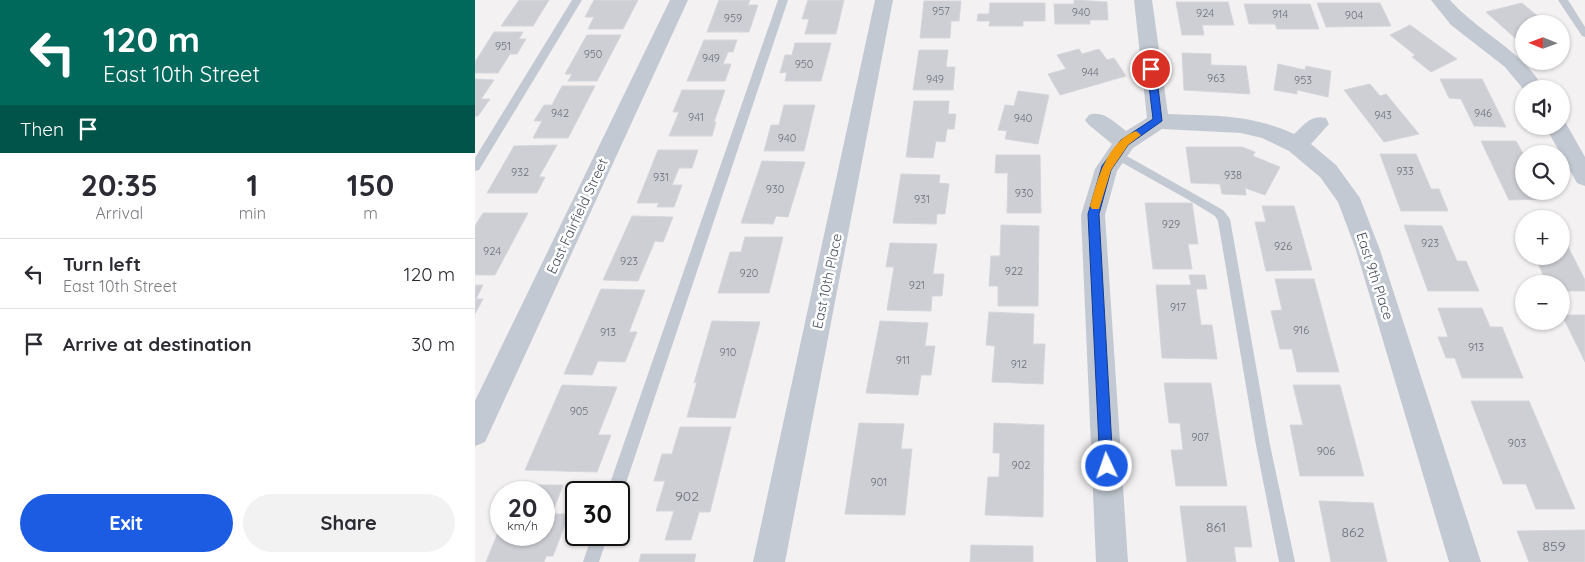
<!DOCTYPE html>
<meta charset="utf-8">
<style>
body{margin:0;font-family:Quicksand,sans-serif;background:#f2f2f3;color:#2b2b33;height:100vh;display:flex;flex-direction:column;font-size:19px;white-space:nowrap}
*{box-sizing:border-box;margin:0}
p{font-size:16px;color:#7c7c81}
.icon{flex:none;width:28px;height:28px;fill:none;stroke:currentColor;stroke-width:2;stroke-linecap:round;stroke-linejoin:round}
.map{position:relative;flex:1;overflow:hidden}
.drawer{display:flex;flex-direction:column;background:#fff;width:475px}
.drawer>*{flex:none}
.banner{background:#00695c;color:#fff;overflow:hidden}
.needle{width:32px;rotate:271deg}
.buttons{position:absolute;left:1040px;top:15px;display:grid;gap:10px}
.buttons a{display:grid;place-items:center;width:55px;height:55px;border-radius:50%;background:#fff;box-shadow:0 1px 4px #0004;font-size:25px}
.speed{position:absolute;left:15px;top:481px;display:flex;gap:10px;font-size:25px;font-weight:700;text-align:center}
.speed>*{display:grid;place-content:center;width:65px;height:65px;border-radius:50%;background:#fff;box-shadow:0 1px 4px #0004;line-height:1}
.speed small{font-size:12px;font-weight:400}
.speed .limit{border:2px solid #111;border-radius:8px;background:#fff;color:#111}
.pin{position:absolute;display:grid;place-items:center;width:42px;height:42px;color:#fff;margin:-21px;border:2px solid #fff;border-radius:50%;box-shadow:0 1px 5px #0007}
.me{position:absolute;width:55px;margin:-28px;rotate:357deg;stroke-linejoin:round;filter:drop-shadow(0 0 4px #0008)}
.turn{display:flex;align-items:center;gap:18px;height:105px;padding:0 20px;font-size:22px}
.turn .icon{width:65px;height:65px;stroke-width:2.5}
.turn b{display:block;font-size:35px;line-height:42px}
.then{display:flex;align-items:center;height:48px;padding:0 20px;background:#0003;gap:10px;font-size:19px}
.eta{display:flex;justify-content:space-evenly;align-items:center;height:85px;text-align:center}
.eta b{font-size:30px;font-weight:700;line-height:35px}
.cta{display:flex;gap:10px;margin-top:auto;padding:10px 20px}
.cta a{flex:1;height:58px;border-radius:30px;background:#1c5ce2;color:#fff;font-size:20px;font-weight:700;line-height:58px;text-align:center}
.cta a+a{background:#f2f2f3;color:#2b2b33}
ul{padding:0;list-style:none}
li{display:flex;align-items:center;gap:15px;height:70px;padding:0 20px;border-top:1px solid #e1e1e2}
li div{flex:1}
li b{display:block;font-size:19px}
li em{font-style:normal}
main{display:flex;flex:1;min-height:0}
.map>svg:first-child{display:block}
</style>
<main>
<section class="drawer">
<div class="banner">
<div class="turn"><svg class="icon" aria-label="left" viewBox="0 0 24 24"><path d="M17 20v-9H6M10 6l-5 5 5 5"/></svg><div><b>120 m</b>East 10th Street</div></div>
<div class="then">Then<svg class="icon" aria-label="arrive" viewBox="0 0 24 24"><path d="M6 21V4h12l-3 4 3 4H6"/></svg></div>
</div>
<div class="eta">
<div><b>20:35</b><p>Arrival</p></div>
<div><b>1</b><p>min</p></div>
<div><b>150</b><p>m</p></div>
</div>
<ul>
<li><svg class="icon" aria-label="left" viewBox="0 0 24 24"><path d="M17 20v-9H6M10 6l-5 5 5 5"/></svg><div><b>Turn left</b><p>East 10th Street</p></div><em>120 m</em></li>
<li><svg class="icon" aria-label="arrive" viewBox="0 0 24 24"><path d="M6 21V4h12l-3 4 3 4H6"/></svg><div><b>Arrive at destination</b></div><em>30 m</em></li>
</ul>
<div class="cta"><a>Exit</a><a>Share</a></div>
</section>
<div class="map">
<svg width="1110" height="562" viewBox="0 0 1110 562">
<rect width="100%" height="100%" fill="#f3f1f1"/>
<g fill="#cecfd5" stroke="#d5d6dc">
<polygon points="44,0 74,0 58,26 26,26"/>
<polygon points="119,0 163,0 148,29 113,29 119,17 110,17"/>
<polygon points="244,0 275,0 273,5 283,5 274,32 232,32"/>
<polygon points="333,0 369,0 361,34 330,34 334,19 327,19"/>
<polygon points="599,0 632,2 633,20 615,20 615,24 580,24 579,4 599,4"/>
<polygon points="449,1 486,1 484,21 476,21 475,38 445,38"/>
<polygon points="701,2 753,2 759,25 727,25 729,35 707,35"/>
<polygon points="515,3 570,3 570,21 548,21 548,26 514,26 515,21 502,21 503,14 514,14"/>
<polygon points="842,3 905,3 916,26 851,27"/>
<polygon points="1047,3 1072,24 1049,24 1049,46 1011,12"/>
<polygon points="769,4 835,4 844,29 802,29 800,24 774,24"/>
<polygon points="935,25 982,59 956,72 937,57 940,55 915,35"/>
<polygon points="19,32 48,32 44,39 51,39 42,54 35,54 23,73 0,73 0,62"/>
<polygon points="112,35 146,35 122,81 93,81 97,74 90,74"/>
<polygon points="229,40 262,40 258,52 253,52 248,64 256,64 250,81 212,81"/>
<polygon points="320,43 356,43 346,81 310,81 312,72 305,73 310,55 317,55"/>
<polygon points="604,49 607,54 624,49 632,60 639,58 651,76 585,95 573,74 591,69 582,55"/>
<polygon points="444,50 473,50 471,67 480,67 478,90 438,90"/>
<polygon points="707,53 736,54 736,65 771,66 775,94 709,90"/>
<polygon points="803,64 830,70 831,66 856,71 853,97 822,90 822,94 799,90"/>
<polygon points="0,79 19,80 6,99 15,99 3,116 0,116"/>
<polygon points="965,79 1007,79 1031,127 999,126 986,99 974,98"/>
<polygon points="895,84 905,96 911,94 944,134 909,142 869,90"/>
<polygon points="87,86 120,86 93,138 58,138 67,121 59,121 69,105 77,105"/>
<polygon points="207,90 250,90 239,122 241,122 237,136 194,136 204,112 198,112"/>
<polygon points="543,91 574,95 563,144 530,139 532,131 523,130 530,105 539,106"/>
<polygon points="439,101 474,101 473,114 481,114 479,129 472,129 470,142 461,141 458,158 431,157"/>
<polygon points="309,105 340,105 329,151 289,151 296,125 304,125"/>
<polygon points="1006,141 1041,141 1049,155 1049,191 1068,191 1072,199 1034,200"/>
<polygon points="82,145 64,177 70,177 62,193 12,193 39,146"/>
<polygon points="711,147 767,147 780,152 778,156 805,167 790,195 770,188 771,195 747,194 745,184 716,183"/>
<polygon points="183,150 223,150 217,168 204,168 197,185 207,185 199,207 182,207 184,203 162,203"/>
<polygon points="905,154 941,154 956,189 964,189 973,211 926,211"/>
<polygon points="521,155 565,155 566,213 532,213 533,173 520,173"/>
<polygon points="287,161 330,162 313,217 301,216 298,224 266,223"/>
<polygon points="426,174 465,175 464,183 474,184 470,214 462,214 461,224 418,223"/>
<polygon points="670,203 717,203 723,244 713,244 717,269 678,269"/>
<polygon points="787,206 819,206 837,270 791,271 780,222 791,222"/>
<polygon points="8,213 53,213 20,275 0,275 0,226"/>
<polygon points="157,216 198,217 188,242 180,241 163,281 128,280"/>
<polygon points="526,225 564,226 563,306 523,306 523,286 514,286 516,256 525,256"/>
<polygon points="929,225 967,226 982,261 991,261 1004,291 953,291"/>
<polygon points="1086,233 1110,280 1110,291 1086,291 1086,284 1072,284 1060,256 1086,256"/>
<polygon points="270,237 308,237 294,293 243,293 255,252 266,252"/>
<polygon points="415,243 462,244 458,274 469,274 467,296 457,296 456,311 412,310 419,267 411,267"/>
<polygon points="714,275 730,275 732,289 721,289 726,325 737,325 742,359 687,358 681,285 716,285"/>
<polygon points="800,279 839,279 864,372 822,372 817,349 805,349 796,311 807,310"/>
<polygon points="0,285 8,285 1,299 8,299 0,314"/>
<polygon points="126,289 170,290 154,332 162,332 150,362 123,361 117,375 89,374"/>
<polygon points="963,308 1007,308 1015,327 1027,327 1048,378 987,378 980,358 971,358 963,337 973,337"/>
<polygon points="514,312 559,314 558,344 570,344 568,384 517,382 520,346 511,345"/>
<polygon points="1087,315 1110,315 1110,362"/>
<polygon points="237,321 285,322 260,418 212,417 222,382 219,383"/>
<polygon points="405,321 453,323 450,346 460,346 456,375 446,375 443,395 391,393"/>
<polygon points="689,383 736,383 752,486 701,486 696,450 708,450 705,423 694,423"/>
<polygon points="87,385 142,387 123,435 136,435 122,472 50,470"/>
<polygon points="818,385 865,385 889,476 825,476 815,425 828,425"/>
<polygon points="996,401 1054,401 1100,509 1061,509 1051,484 1028,484"/>
<polygon points="384,423 429,424 426,449 437,449 430,515 370,514"/>
<polygon points="519,423 569,425 568,517 510,515 513,477 524,477 525,453 518,453"/>
<polygon points="205,427 256,427 235,512 224,512 216,540 190,540 199,511 181,511 190,481 179,481 187,454 197,454"/>
<polygon points="43,485 88,485 77,514 94,514 78,556 71,556 69,562 11,562 26,525 26,535 69,535 69,492 39,492"/>
<polygon points="844,501 898,503 912,562 856,562"/>
<polygon points="705,506 771,506 777,547 759,547 761,562 712,562"/>
<polygon points="1110,530 1110,562 1054,562 1042,531"/>
<polygon points="496,545 558,546 558,562 495,562"/>
<polygon points="166,554 221,554 219,562 164,562"/>
</g>
<g fill="none" stroke-linecap="round" stroke-linejoin="round">
<g fill="#c2c9d2" fill-rule="evenodd">
<polygon points="97,0 107,0 4,170 0,171 0,158"/>
<polygon points="303,0 313,0 148,492 144,498 144,492 132,492"/>
<polygon points="1083,0 1093,0 1110,27 1110,37 1107,36"/>
<polygon points="641,150 748,210 755,219 795,445 820,562 804,562 781,445 743,221 740,216 712,199 637,157 636,154 637,151"/>
<polygon points="117,535 133,535 124,562 108,562"/>
</g>
<g fill="#c2c9d2" fill-rule="evenodd">
<polygon points="195,0 213,0 10,442 0,446 0,401"/>
<polygon points="400,0 418,0 310,562 278,562"/>
<path d="M659 0H677L693 114C739 116 776 114 819 134 829 125 836 114 851 118L854 124 836 144 861 165 885 198 905 250 1006 562H974L881 250 863 202 845 177 814 151 787 138 766 133 687 129 658 148 642 171 630 215 653 562H621L606 215 620 169 637 144 614 125 610 120 614 115C628 110 639 122 651 131L672 118Z"/>
<path d="M956 0H975C1004 33 1047 50 1069 89H1049V90L1030 67 976 25Z"/>
<polygon points="1086,120 1089,120 1110,157 1110,186 1102,183 1070,126 1086,126"/>
</g>
</g>
<polygon fill="#1c5ce2" stroke="#123c93" points="676,66 681,69 687,121 653,145 645,157 636,170 624,214 638,466 636,470 632,472 627,470 625,466 613,214 627,166 646,140 678,119 672,69"/>
<path fill="#f59e0b" d="M661 131 666 135 653 145 636 170 624 209H617L615 206C622 181 632 141 661 131Z"/>
<g text-anchor="middle" dominant-baseline="central" stroke-width="5" stroke-linejoin="round" paint-order="stroke">
<g font-size="11" fill="#6a707c">
<text x="466" y="11">957</text>
<text x="606" y="12">940</text>
<text x="730" y="13">924</text>
<text x="805" y="14">914</text>
<text x="879" y="15">904</text>
<text x="258" y="18">959</text>
<text x="28" y="46">951</text>
<text x="118" y="54">950</text>
<text x="236" y="58">949</text>
<text x="329" y="64">950</text>
<text x="615" y="72">944</text>
<text x="741" y="78">963</text>
<text x="460" y="79">949</text>
<text x="828" y="80">953</text>
<text x="85" y="113">942</text>
<text x="1008" y="113">946</text>
<text x="908" y="115">943</text>
<text x="221" y="117">941</text>
<text x="548" y="118">940</text>
<text x="312" y="138">940</text>
<text x="930" y="171">933</text>
<text x="45" y="172">932</text>
<text x="758" y="175">938</text>
<text x="186" y="177">931</text>
<text x="300" y="189">930</text>
<text x="549" y="193">930</text>
<text x="447" y="199">931</text>
<text x="696" y="224">929</text>
<text x="955" y="243">923</text>
<text x="808" y="246">926</text>
<text x="17" y="251">924</text>
<text x="154" y="261">923</text>
<text x="539" y="271">922</text>
<text x="274" y="273">920</text>
<text x="442" y="285">921</text>
<text x="703" y="307">917</text>
<text x="826" y="330">916</text>
<text x="133" y="332">913</text>
<text x="1001" y="347">913</text>
<text x="253" y="352">910</text>
<text x="428" y="360">911</text>
<text x="544" y="364">912</text>
<text x="104" y="411">905</text>
<text x="725" y="437">907</text>
<text x="1042" y="443">903</text>
<text x="851" y="451">906</text>
<text x="546" y="465">902</text>
<text x="404" y="482">901</text>
</g>
<g font-size="14" fill="#49515e" stroke="#fff">
<text transform="translate(102 216) rotate(-65)">East Fairfield Street</text>
<text transform="translate(900 276) rotate(72)">East 9th Place</text>
<text transform="translate(352 281) rotate(-78)">East 10th Place</text>
</g>
<g font-size="14" fill="#6a707c">
<text x="212" y="496">902</text>
<text x="741" y="527">861</text>
<text x="878" y="532">862</text>
<text x="1079" y="546">859</text>
</g>
</g>
</svg>
<div class="buttons">
<a><svg class="needle" viewBox="-14 -14 28 28"><path d="M0-13l5 13h-10z" fill="#e53935"/><path d="M0 13l5-13h-10z" fill="#7c7c81"/></svg></a>
<a><svg class="icon" aria-label="sound" viewBox="0 0 24 24"><path d="M4 9h4l5-4v14l-5-4H4zM17 9q2 3 0 6"/></svg></a>
<a><svg class="icon" aria-label="search" viewBox="0 0 24 24"><circle cx="10" cy="10" r="6"/><path d="M15 15l6 6"/></svg></a>
<a>+</a>
<a>−</a>
</div>
<div class="speed"><div>20<small>km/h</small></div><div class="limit">30</div></div>
<div class="pin" style="left:676px;top:69px;background:#d93025"><svg class="icon" aria-label="arrive" viewBox="0 0 24 24"><path d="M6 21V4h12l-3 4 3 4H6"/></svg></div>
<svg class="me" style="left:632px;top:466px" viewBox="-20 -20 40 40"><circle r="17" fill="#1c5ce2" stroke="#fff" stroke-width="3"/><path d="M0-11L8 9 0 5-8 9z" fill="#fff"/></svg>
</div>
</main>
